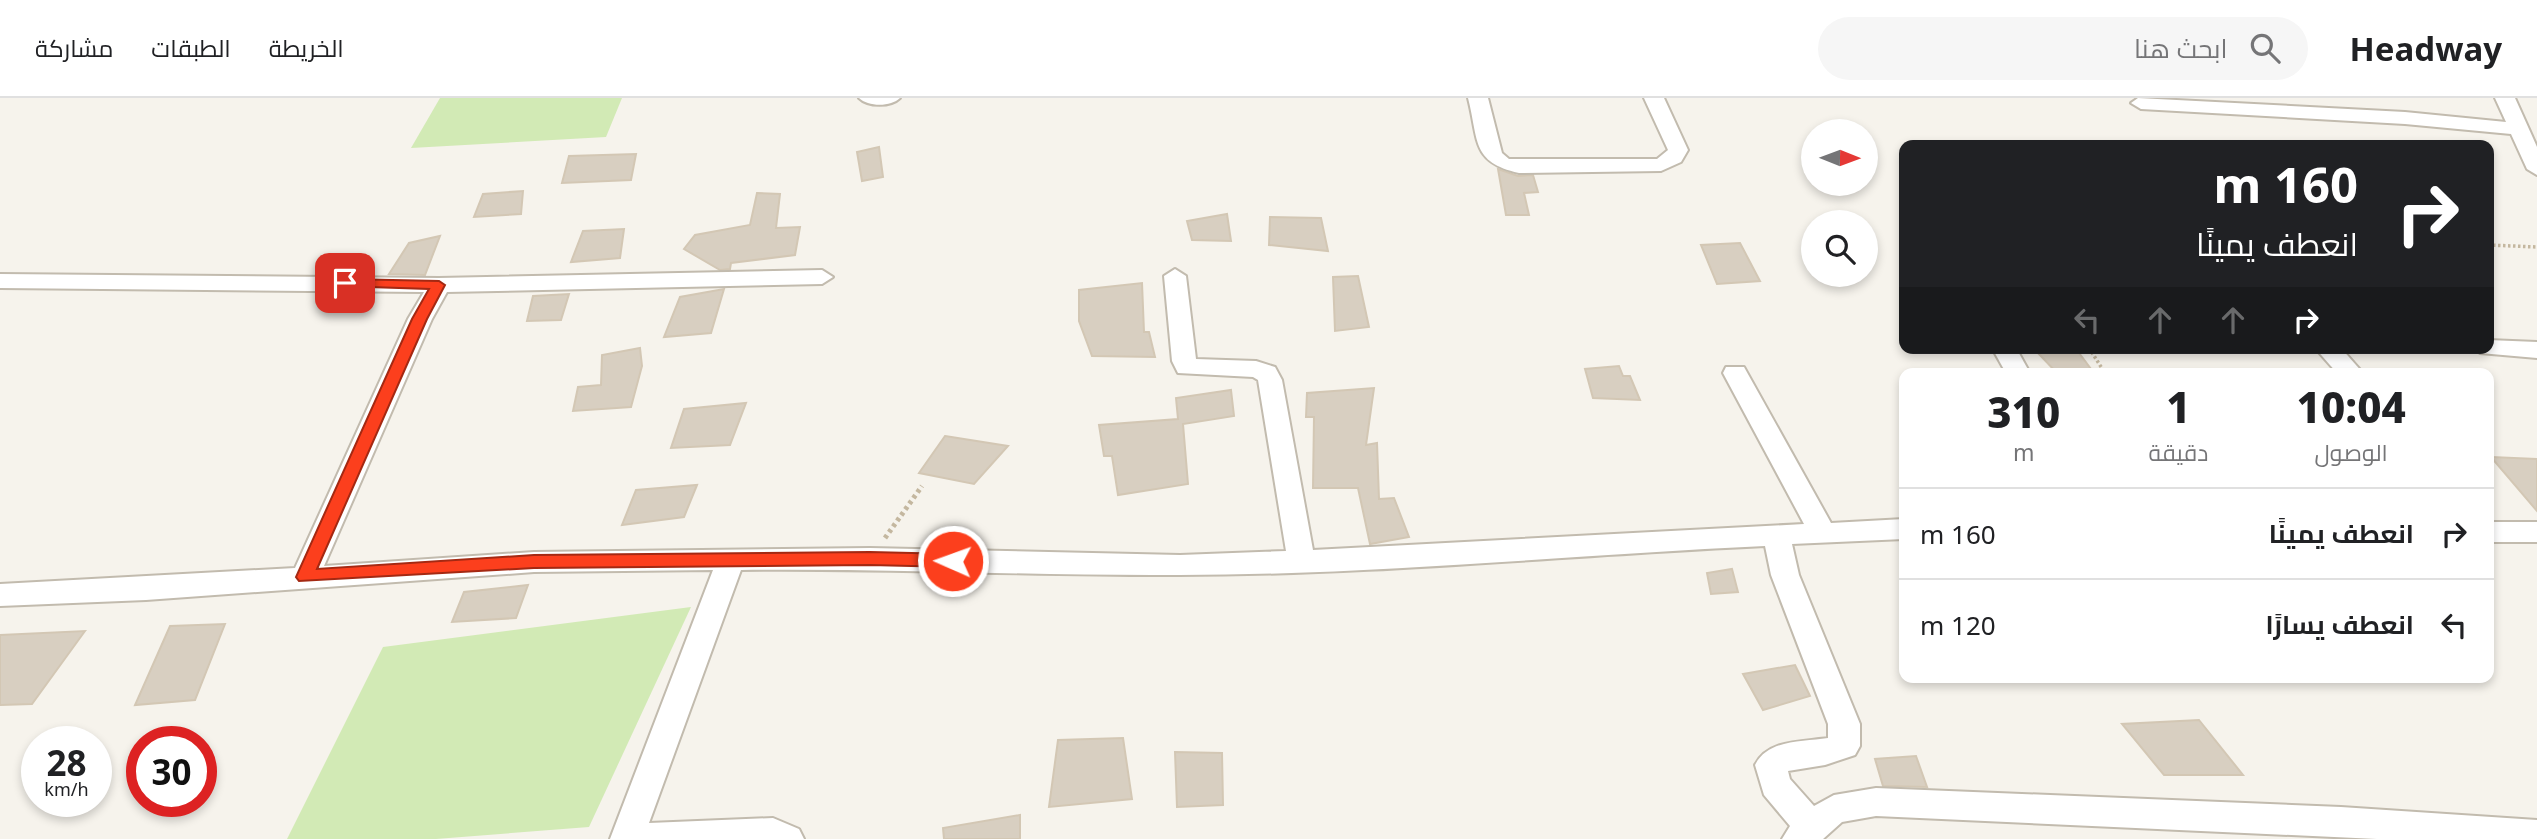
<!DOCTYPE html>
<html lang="ar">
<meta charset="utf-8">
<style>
body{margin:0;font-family:"Noto Sans",Cairo,sans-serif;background:#f6f6f6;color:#202124;direction:rtl;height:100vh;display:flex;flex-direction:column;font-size:26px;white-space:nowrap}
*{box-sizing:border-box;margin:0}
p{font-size:23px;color:#757577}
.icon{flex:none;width:38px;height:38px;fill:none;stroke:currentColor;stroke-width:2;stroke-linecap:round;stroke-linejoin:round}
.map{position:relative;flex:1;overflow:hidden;direction:ltr}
.sheet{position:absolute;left:1899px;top:270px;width:595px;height:315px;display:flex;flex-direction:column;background:#fff;border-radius:14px;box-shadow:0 4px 10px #0003;direction:rtl}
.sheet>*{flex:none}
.guide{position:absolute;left:1899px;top:42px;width:595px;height:214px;border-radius:14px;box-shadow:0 4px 10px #0003;direction:rtl;background:#202124;color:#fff;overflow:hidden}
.needle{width:46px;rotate:91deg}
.controls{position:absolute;left:1801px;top:21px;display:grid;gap:14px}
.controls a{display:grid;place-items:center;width:77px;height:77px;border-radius:50%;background:#fff;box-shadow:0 4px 10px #0003;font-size:35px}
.speed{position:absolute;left:21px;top:628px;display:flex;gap:14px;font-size:35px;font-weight:700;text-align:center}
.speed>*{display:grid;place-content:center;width:91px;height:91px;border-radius:50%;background:#fff;box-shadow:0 4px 10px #0003;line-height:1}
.speed small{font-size:18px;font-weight:400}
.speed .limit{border:10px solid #d22;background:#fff;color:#111}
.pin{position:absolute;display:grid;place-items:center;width:60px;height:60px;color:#fff;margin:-30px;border-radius:14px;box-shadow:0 4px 10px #0006}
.me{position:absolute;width:77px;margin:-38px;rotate:272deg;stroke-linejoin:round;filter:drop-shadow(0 0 5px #0008)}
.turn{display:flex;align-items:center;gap:24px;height:147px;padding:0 21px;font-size:32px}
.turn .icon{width:91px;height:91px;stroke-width:2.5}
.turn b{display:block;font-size:49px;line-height:60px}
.lanes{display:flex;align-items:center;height:66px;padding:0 21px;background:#0003;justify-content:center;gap:35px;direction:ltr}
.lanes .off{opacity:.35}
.eta{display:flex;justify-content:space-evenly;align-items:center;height:119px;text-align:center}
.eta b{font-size:42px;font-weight:800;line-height:49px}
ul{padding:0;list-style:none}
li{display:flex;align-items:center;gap:21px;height:91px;padding:0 21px;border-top:2px solid #e0e0e0}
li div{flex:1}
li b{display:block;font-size:26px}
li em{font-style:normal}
header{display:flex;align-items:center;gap:42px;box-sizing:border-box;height:98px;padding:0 35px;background:#fff;border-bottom:2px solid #e0e0e0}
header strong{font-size:33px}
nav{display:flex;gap:38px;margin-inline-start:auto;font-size:24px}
.search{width:490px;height:63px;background:#f6f6f6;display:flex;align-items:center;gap:18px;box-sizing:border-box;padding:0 24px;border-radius:38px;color:#757577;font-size:26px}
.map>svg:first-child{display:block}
</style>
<header>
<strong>Headway</strong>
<div class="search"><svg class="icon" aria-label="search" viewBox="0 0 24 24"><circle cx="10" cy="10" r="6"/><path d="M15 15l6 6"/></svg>ابحث هنا</div>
<nav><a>الخريطة</a><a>الطبقات</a><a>مشاركة</a></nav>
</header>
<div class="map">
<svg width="2537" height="741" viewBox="0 0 2537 741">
<rect width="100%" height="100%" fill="#f6f3ec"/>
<g fill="#d2eab5">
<polygon points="440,0 622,0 606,39 411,50"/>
<polygon points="691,509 589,729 436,741 287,741 383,549"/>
</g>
<g fill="#d8cfc1" stroke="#d3c7b4" stroke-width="2">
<polygon points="879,49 883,79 862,83 857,54"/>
<polygon points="636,56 631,82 562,85 569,58"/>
<polygon points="1498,71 1518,78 1533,77 1538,94 1524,95 1529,117 1506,117"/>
<polygon points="523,93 521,116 474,119 483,96"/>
<polygon points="757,95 780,96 776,130 800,129 795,157 731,165 730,171 720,172 684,151 695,137 750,127"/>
<polygon points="1227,116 1231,143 1192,142 1187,123"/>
<polygon points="1270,119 1321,120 1328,153 1269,147"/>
<polygon points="624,131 620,160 571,164 583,133"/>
<polygon points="440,138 425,177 389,176 409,145"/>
<polygon points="1740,145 1760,183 1717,186 1701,147"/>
<polygon points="1358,178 1369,229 1335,233 1333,179"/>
<polygon points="1142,185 1144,234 1149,234 1155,259 1092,258 1079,223 1079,192"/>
<polygon points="724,191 711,235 664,239 680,199"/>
<polygon points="569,196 561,222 527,223 533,198"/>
<polygon points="640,250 642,268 631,309 573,313 578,289 601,287 602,257"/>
<polygon points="2037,254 2079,255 2094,275 2057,275"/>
<polygon points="1619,268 1623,278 1630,278 1640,302 1593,300 1585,271"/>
<polygon points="1374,290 1366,347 1377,345 1379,401 1394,400 1409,439 1370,446 1358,390 1313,390 1314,319 1306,319 1307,295"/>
<polygon points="1231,292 1234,318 1183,326 1188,386 1118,397 1112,358 1104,358 1099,327 1178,321 1176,300"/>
<polygon points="746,305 730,347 671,350 684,311"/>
<polygon points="945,338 1008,348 974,386 919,375"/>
<polygon points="2491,359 2537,361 2537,413"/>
<polygon points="697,387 684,419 622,427 636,392"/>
<polygon points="1732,471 1738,494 1711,496 1707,475"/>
<polygon points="528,487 516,520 452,524 464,494"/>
<polygon points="225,526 195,602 135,607 170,528"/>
<polygon points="85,533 32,606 0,607 0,537"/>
<polygon points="1795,567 1810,598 1763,612 1743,576"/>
<polygon points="2199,622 2243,677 2164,677 2122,626"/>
<polygon points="1123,640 1132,701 1049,709 1058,642"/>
<polygon points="1175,654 1222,655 1223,707 1177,709"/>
<polygon points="1916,658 1927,689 1883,688 1875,661"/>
<polygon points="1020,717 1020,741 944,741 943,730"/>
</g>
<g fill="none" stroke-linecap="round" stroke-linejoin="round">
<defs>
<g id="minor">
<path d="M859 0H900C891 9 868 9 859 0Z"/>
<path d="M1468 0H1488L1502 55 1509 61H1657L1668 52 1644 0H1664L1688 52 1681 64 1661 73 1519 75C1471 64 1479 43 1468 0Z"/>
<polygon points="2138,0 2405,14 2506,24 2495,0 2515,0 2537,49 2537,77 2527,71 2511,36 2405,26 2141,11 2131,5"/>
<path d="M1175 171 1186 178 1196 261 1256 263 1275 269 1282 282 1313 452 1804 426 1723 275 1726 269H1744L1831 425 1904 421V441L1792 446 1799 477 1860 626V648L1855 657 1825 667 1788 673 1790 681 1814 708 1834 697 1876 690 2341 709 2537 722V741H2377L1876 718 1842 724 1823 741H1782L1790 728 1764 697 1755 667C1768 641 1803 644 1828 640V626L1771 477 1765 448C1570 457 1375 477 1179 477 1033 478 888 470 741 472L649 725 773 720 799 731 804 741H610L713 472 534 474 146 502 0 508V486L295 470 408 221 424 194 0 190V176L439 180 822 172 833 179 822 186 447 194 432 221 324 468 534 454 870 450 1180 457 1286 453 1258 282 1253 279 1178 275 1172 263 1164 178Z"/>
<polygon points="2488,242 2537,244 2537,260 2480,255 2476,250 2488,250"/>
<polygon points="1992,250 2016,250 2030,275 2006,275"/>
<polygon points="2315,250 2341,250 2363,275 2337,275"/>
<rect x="2488" y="424" width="49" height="20"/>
</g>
</defs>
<use href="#minor" stroke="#c2bbae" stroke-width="4"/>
<g stroke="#c4b79f" stroke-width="3.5" stroke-dasharray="2.5 2.5" stroke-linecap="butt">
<polyline points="2488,147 2537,149"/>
<polyline points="2089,250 2105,275"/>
</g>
<polyline stroke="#c4b79f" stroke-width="5" stroke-dasharray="3.5 3.5" stroke-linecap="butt" points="885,440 922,388"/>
<use href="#minor" fill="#fff" fill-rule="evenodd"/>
</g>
<polygon fill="#fc3f1d" stroke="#a42913" stroke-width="2" points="345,181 439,183 445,187 427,221 317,471 534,457 870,454 953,456 962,463 953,469 870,467 534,470 299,483 296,479 412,221 429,191 340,188 340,182"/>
</svg>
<div class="controls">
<a><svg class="needle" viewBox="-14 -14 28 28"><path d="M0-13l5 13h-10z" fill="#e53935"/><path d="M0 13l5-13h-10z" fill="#757577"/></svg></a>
<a><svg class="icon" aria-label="search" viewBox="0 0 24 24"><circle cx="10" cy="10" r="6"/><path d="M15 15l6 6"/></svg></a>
</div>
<div class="speed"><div>28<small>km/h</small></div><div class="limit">30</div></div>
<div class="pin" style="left:345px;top:185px;background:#d93025"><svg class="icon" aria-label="arrive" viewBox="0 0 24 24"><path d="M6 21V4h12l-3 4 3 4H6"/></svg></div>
<svg class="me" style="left:953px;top:463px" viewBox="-20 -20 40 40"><circle r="17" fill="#fc3f1d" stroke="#fff" stroke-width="3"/><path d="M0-11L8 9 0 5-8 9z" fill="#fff"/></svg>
<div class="guide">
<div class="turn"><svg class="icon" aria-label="right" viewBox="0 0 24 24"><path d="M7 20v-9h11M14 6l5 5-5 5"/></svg><div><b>160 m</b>انعطف يمينًا</div></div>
<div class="lanes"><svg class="icon off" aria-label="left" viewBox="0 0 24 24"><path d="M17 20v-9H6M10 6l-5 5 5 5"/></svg><svg class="icon off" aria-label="ahead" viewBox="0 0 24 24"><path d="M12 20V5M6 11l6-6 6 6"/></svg><svg class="icon off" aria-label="ahead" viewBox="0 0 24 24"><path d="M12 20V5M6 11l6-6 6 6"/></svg><svg class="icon" aria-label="right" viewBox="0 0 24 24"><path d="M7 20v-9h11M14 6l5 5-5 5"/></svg></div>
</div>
<section class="sheet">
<div class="eta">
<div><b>10:04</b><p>الوصول</p></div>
<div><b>1</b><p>دقيقة</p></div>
<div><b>310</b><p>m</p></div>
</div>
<ul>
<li><svg class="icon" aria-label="right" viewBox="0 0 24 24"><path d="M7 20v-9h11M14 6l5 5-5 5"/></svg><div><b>انعطف يمينًا</b></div><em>160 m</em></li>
<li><svg class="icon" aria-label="left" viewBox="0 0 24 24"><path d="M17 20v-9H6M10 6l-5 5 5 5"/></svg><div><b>انعطف يسارًا</b></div><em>120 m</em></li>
</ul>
</section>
</div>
